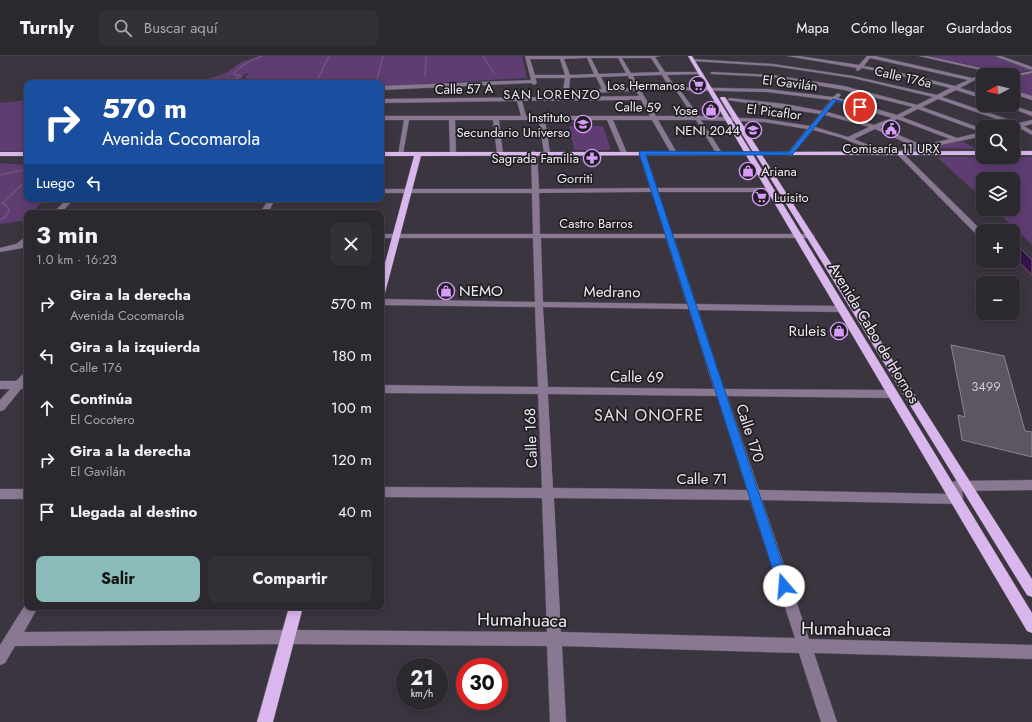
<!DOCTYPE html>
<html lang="es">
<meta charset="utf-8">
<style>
body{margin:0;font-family:Jost,sans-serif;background:#343038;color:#f1f3f6;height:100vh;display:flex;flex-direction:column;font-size:15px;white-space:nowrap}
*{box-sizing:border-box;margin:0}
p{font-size:13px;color:#a6a6ab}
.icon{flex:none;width:22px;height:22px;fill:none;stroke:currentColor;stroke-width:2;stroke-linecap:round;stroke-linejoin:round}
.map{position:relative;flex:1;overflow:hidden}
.drawer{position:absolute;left:24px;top:154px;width:360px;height:400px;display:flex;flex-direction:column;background:#2c2830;border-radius:8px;box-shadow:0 2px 10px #0003,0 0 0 1px #48444c}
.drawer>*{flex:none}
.guide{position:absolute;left:24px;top:24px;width:360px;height:122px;border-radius:8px;box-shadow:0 2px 10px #0003,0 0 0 1px #48444c;background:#1a4fa0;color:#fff;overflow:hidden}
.needle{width:26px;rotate:263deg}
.tools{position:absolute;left:976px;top:12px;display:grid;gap:8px}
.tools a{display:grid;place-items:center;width:44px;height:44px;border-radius:8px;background:#2c2830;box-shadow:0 2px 10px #0003,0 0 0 1px #48444c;font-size:20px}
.speed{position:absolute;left:396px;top:602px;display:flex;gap:8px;font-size:20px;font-weight:700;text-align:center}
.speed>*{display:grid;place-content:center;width:52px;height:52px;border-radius:50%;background:#2c2830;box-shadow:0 2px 10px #0003,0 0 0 1px #48444c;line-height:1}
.speed small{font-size:10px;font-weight:400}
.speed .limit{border:6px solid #d22;background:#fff;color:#111}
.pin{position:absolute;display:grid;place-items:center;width:34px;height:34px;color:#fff;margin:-17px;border:2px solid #fff;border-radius:50%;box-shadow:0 1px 4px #0007}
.me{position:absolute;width:44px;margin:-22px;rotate:342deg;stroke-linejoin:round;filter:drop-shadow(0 0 3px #0008)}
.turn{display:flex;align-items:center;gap:14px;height:84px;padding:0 12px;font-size:18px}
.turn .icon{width:52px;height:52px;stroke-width:2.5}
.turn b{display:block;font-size:28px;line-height:34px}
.then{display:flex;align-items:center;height:38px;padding:0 12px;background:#0003;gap:8px;font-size:15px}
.round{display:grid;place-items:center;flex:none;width:42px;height:42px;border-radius:8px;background:#343038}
.headline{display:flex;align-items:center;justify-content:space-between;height:68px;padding:0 12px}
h1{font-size:24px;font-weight:700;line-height:30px}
.primary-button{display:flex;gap:8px;margin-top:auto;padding:8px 12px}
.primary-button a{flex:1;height:46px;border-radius:8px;background:#8bbbb9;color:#111;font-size:16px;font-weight:700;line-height:46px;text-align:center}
.primary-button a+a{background:#343038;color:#f1f3f6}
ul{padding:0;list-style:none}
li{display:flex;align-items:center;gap:12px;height:52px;padding:0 12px}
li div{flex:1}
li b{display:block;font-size:15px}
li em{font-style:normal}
header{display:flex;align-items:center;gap:24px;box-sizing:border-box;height:56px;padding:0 20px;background:#2c2830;border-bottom:1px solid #48444c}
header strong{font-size:19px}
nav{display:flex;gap:22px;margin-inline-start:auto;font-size:14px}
.search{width:280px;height:36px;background:#343038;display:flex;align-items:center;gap:10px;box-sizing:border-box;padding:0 14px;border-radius:8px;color:#a6a6ab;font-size:15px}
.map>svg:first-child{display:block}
</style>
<header>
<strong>Turnly</strong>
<div class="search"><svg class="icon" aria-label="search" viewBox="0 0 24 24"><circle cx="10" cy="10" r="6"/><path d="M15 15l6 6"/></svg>Buscar aquí</div>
<nav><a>Mapa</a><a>Cómo llegar</a><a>Guardados</a></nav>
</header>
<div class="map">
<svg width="1032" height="666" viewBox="0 0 1032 666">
<rect width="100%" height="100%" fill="#3b3540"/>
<g fill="#5f3d72">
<polygon points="259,0 522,0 527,22 381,30 381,27 371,26 248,27 245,21 250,16 243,19 242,24 245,27 195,27 226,17 241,6"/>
<polygon points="928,0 994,0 1032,14 1013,18"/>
<polygon points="1032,17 1032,40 1013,34 1013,20"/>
<polygon points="27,44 27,95 0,95 0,47"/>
<polygon points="569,70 603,70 611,94 574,94"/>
<polygon points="962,85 977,93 923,92"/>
<polygon points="937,101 1032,101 1032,189 994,153 1013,153 1013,123 983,123 983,143"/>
<polygon points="0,107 27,109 27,143 46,143 31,157 27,157 27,161 22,165 0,168"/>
</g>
<polygon fill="#371447" stroke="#6e547a" points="1013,189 1018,190 1032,204 1032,219 1013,200"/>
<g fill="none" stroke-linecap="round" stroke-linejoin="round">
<g stroke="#6e547a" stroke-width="1.5">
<polyline points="483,0 494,17"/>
<polyline points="425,21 426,0"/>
<polyline points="317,25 329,0"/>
<polyline points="376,26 383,0"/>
<path d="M231 27V25L241 20 233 18C242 8 250 5 262 0"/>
<polyline points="0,119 27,113"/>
<polyline points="0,164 5,161 9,155 7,150 2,147 22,129 27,128"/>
</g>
</g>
<g fill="#5d5561" stroke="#8d8592">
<polygon points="831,271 843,271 848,279 835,279"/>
<polygon points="951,289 1004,300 1025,375 1032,376 1032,401 962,384 958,359 965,361"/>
</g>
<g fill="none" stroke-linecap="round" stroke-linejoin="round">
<defs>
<g id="minor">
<path d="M525 0H661L655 1 665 16H700L702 17 700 18 667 19 675 31 767 33 833 41 838 37 841 39 838 42 897 59 913 51 844 34 772 21 712 18 710 17 712 16 772 19 844 30 917 49 933 41 853 22 773 10 692 5 690 4 692 3 773 8 853 20 937 39 950 32 911 22 862 12 858 15 856 14 857 12 787 0H799L859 9 867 0H875L972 22 983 20V22L973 25 960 32 983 39V43L956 34 942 41 1019 67 1032 64V68L1024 70 1032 75V79L1018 71H1014V69L938 43 922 51 983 73V80L903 97 983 176V182H980L897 98 898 95 915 91 875 73 854 83 888 97V99H884L842 82 813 74 792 99 790 100 787 98 807 73 764 66 701 64 722 97 719 99 716 97 696 64H658L677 97 674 99 671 97 652 64H613L627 97 624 99 621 97 607 64H545L550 97 547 99 544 97 539 64H499L503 98 500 100 497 98 493 64H455L456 98 453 100 450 98 449 64H409L403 98 398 99 404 64H381V60H521L517 45 381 47V43L562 41 565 22H535L537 27 534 29 531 27 381 34V30L531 24ZM587 2 594 18 570 19 564 3ZM591 2H618L626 17 599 18ZM622 2H651L660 16 631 17ZM870 2 968 24 955 30 911 19 864 10ZM530 3H560L565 19H535ZM662 19 669 31 639 32 633 20ZM628 20 634 32 607 33 601 21ZM596 21 602 33 569 35 570 22ZM673 34 677 36 693 60H656L641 35ZM680 34 767 36 831 44 822 55 785 48 730 42 727 44 820 58 810 70 764 63 699 60ZM636 35 639 40 568 41V38ZM641 44 650 60H526L522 45ZM836 45 892 62 874 69 827 56ZM918 53 981 76H982L957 82 902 61ZM825 59 869 71 848 81 815 71ZM897 63 950 83 922 89 880 71Z"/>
<polygon points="919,0 927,0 1012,19 1032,15 1032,17 1013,21 1013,19 1003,19"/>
<polygon points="995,0 1001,0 1032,11 1032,14"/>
<polygon points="1013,34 1032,40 1032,44 1013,38"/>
<polygon points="1004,49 1012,49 1032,56 1032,60"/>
<path d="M534 95 537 97 539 133 650 132 639 97 642 95 645 97 657 132H770L773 134 770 136H658L672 178H811L815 180 811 182H674L696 248 842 250 846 253 842 256 698 254 724 333 893 334 897 335 898 338 897 341 893 342 727 340 759 434 950 438 949 430 951 427 955 425 1032 424V434L962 435 963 443 961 447 957 448 762 444 809 583 1032 589V603L814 597 837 666H821L799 597 562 590 566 666H550L547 590 288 588 15 590 5 607 0 609V589L27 546V551H38L24 576 288 574 547 576 542 442 381 441V431L542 432 538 338 381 337V329L538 331 535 251 381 249V243L535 246 533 182H381V178H533L532 137H381V133H532L531 97ZM652 136 665 178H540L539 137ZM541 182H666L687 248 543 246ZM543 251 689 253 714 333 548 331ZM548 338 717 340 747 434 553 432ZM554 442 750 444 795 582 561 576Z"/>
<polygon points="67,143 74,143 61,157 53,157"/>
<polygon points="269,143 275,143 268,157 260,157"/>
<polygon points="24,182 27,182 27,188 22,192 0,196 0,192 16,188"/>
<polygon points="27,316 27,332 21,333 4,354 0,355 0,344 10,333 0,333 0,325 16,325 24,317"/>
<rect x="0" y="433" width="27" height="10"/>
</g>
<g id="major">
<polygon points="688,0 692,0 751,96 753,96 720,42 721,41 725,41 760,96 983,95 983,99 762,99 1032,523 1032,541 1027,539 756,99 753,99 1032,557 1032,577 1027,575 746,99 421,100 385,237 381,240 381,222 414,100 381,100 381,96 744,96"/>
<rect x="1013" y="95" width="19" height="4"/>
<rect x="0" y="96" width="27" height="4"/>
<polygon points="289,551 303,551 273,666 257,666"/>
</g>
</defs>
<use href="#minor" stroke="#58525c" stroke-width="1"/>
<use href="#major" stroke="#58525c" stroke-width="1"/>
<use href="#minor" fill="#887892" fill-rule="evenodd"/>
<use href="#major" fill="#d9b7ec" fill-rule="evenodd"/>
</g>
<polygon fill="#1a73e8" stroke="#114b97" points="833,43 863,51 860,52 836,45 792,99 646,99 790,530 789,534 784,536 780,534 778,530 639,97 642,95 789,96"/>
<defs>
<symbol id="supermarket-ring" viewBox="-11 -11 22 22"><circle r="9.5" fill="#211e23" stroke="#d79bf9" stroke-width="1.5"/><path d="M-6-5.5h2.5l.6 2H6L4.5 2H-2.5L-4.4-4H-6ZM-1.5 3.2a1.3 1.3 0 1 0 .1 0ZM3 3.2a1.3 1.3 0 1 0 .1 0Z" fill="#d79bf9"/></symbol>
<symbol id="shop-ring" viewBox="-11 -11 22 22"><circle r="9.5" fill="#211e23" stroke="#d79bf9" stroke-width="1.5"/><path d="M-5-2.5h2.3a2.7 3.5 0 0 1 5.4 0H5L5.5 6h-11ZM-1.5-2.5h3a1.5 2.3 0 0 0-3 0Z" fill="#d79bf9"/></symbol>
<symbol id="school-ring" viewBox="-11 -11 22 22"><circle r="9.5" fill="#211e23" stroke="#d79bf9" stroke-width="1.5"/><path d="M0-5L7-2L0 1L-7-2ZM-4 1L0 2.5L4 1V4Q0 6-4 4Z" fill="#d79bf9"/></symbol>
<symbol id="civic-ring" viewBox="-11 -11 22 22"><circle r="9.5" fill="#211e23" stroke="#d79bf9" stroke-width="1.5"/><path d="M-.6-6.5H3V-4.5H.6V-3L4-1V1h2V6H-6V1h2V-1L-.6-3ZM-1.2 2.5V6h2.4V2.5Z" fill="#d79bf9"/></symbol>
<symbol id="pharmacy-ring" viewBox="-11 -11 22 22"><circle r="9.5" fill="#211e23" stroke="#d79bf9" stroke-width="1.5"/><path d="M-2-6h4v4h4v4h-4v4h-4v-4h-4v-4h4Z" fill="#d79bf9"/></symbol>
</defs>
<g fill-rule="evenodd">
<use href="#supermarket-ring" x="688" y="19" width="20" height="20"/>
<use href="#shop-ring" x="701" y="44" width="20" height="20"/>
<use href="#school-ring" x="573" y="58" width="20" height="20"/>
<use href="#civic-ring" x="881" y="63" width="20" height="20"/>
<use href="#school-ring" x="743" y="64" width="20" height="20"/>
<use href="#pharmacy-ring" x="582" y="92" width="20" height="20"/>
<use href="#shop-ring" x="738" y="105" width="20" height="20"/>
<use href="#supermarket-ring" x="751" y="131" width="20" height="20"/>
<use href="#shop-ring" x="436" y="225" width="20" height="20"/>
<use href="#shop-ring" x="829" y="265" width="20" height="20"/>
</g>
<g text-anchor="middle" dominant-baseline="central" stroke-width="3.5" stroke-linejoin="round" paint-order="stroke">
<g font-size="13" fill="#efebf2" stroke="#211e23">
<text transform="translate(903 21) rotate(13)">Calle 176a</text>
<text transform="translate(790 27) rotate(7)">El Gavilán</text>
<text transform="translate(464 33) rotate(-1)">Calle 57 A</text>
<text transform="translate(638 51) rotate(1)">Calle 59</text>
<text transform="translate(774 56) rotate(7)">El Picaflor</text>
<text x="575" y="122">Gorriti</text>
<text x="596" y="167">Castro Barros</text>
</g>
<g font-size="13" fill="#efebf2" stroke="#211e23" text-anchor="end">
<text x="685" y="29">Los Hermanos</text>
<text x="698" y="54">Yose</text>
<text x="570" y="61">Instituto<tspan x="570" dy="15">Secundario Universo</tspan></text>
<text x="740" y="74">NENI 2044</text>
<text x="891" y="92" text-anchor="middle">Comisaría 11 URX</text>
<text x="579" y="102">Sagrada Familia</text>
<text x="761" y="115" text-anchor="start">Ariana</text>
<text x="774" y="141" text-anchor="start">Luisito</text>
</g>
<g font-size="13" letter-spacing="1" fill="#e6ddeb" stroke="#211e23">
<text x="552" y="38">SAN LORENZO</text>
</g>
<g font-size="13" fill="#cac6ce">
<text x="986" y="330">3499</text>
</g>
<g font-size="15" fill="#efebf2" stroke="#211e23" text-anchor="start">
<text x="459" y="235">NEMO</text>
<text x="826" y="275" text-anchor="end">Ruleis</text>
</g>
<g font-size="15" fill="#efebf2" stroke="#211e23">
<text transform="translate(612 236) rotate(1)">Medrano</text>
<text transform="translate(874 277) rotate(59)">Avenida Cabo de Hornos</text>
<text transform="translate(637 321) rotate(1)">Calle 69</text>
<text transform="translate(750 377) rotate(72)">Calle 170</text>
<text transform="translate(531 382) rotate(-92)">Calle 168</text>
<text x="702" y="423">Calle 71</text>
</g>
<g font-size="16" letter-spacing="1" fill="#e6ddeb" stroke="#211e23">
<text x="649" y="359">SAN ONOFRE</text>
</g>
<g font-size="18" fill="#efebf2" stroke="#211e23">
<text transform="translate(522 564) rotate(1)">Humahuaca</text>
<text transform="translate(846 573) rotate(1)">Humahuaca</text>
</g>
</g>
</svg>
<div class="tools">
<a><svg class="needle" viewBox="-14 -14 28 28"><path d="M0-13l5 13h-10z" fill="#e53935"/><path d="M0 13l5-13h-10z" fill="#a6a6ab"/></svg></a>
<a><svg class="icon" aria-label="search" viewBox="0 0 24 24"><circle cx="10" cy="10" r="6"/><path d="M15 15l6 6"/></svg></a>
<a><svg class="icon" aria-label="layers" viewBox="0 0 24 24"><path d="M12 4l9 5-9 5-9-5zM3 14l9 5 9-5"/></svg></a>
<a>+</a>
<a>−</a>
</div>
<div class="speed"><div>21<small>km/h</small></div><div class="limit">30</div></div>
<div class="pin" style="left:860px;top:51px;background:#d93025"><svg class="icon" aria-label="arrive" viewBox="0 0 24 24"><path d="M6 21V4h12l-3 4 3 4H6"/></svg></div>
<svg class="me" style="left:784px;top:530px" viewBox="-20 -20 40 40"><circle r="19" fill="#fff"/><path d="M0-13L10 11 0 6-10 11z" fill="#1a73e8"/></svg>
<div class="guide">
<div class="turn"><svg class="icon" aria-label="right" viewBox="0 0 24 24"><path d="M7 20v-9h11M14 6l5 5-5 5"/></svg><div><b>570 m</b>Avenida Cocomarola</div></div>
<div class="then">Luego<svg class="icon" aria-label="left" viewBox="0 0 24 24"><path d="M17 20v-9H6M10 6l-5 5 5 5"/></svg></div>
</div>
<section class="drawer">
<div class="headline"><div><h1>3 min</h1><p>1.0 km · 16:23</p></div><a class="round"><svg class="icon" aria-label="close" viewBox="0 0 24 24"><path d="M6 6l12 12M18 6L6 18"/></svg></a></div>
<ul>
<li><svg class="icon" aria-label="right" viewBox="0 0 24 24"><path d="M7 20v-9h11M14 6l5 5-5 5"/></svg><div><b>Gira a la derecha</b><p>Avenida Cocomarola</p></div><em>570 m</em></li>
<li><svg class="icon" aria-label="left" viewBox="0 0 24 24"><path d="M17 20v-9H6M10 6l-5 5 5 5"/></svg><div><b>Gira a la izquierda</b><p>Calle 176</p></div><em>180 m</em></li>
<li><svg class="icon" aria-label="ahead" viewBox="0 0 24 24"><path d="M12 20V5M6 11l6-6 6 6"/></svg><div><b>Continúa</b><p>El Cocotero</p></div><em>100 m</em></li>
<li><svg class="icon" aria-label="right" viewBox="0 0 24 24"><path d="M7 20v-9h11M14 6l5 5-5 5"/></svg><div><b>Gira a la derecha</b><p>El Gavilán</p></div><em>120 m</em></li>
<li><svg class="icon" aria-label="arrive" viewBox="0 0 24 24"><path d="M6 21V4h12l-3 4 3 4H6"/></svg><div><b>Llegada al destino</b></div><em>40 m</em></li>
</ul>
<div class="primary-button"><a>Salir</a><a>Compartir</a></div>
</section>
</div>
